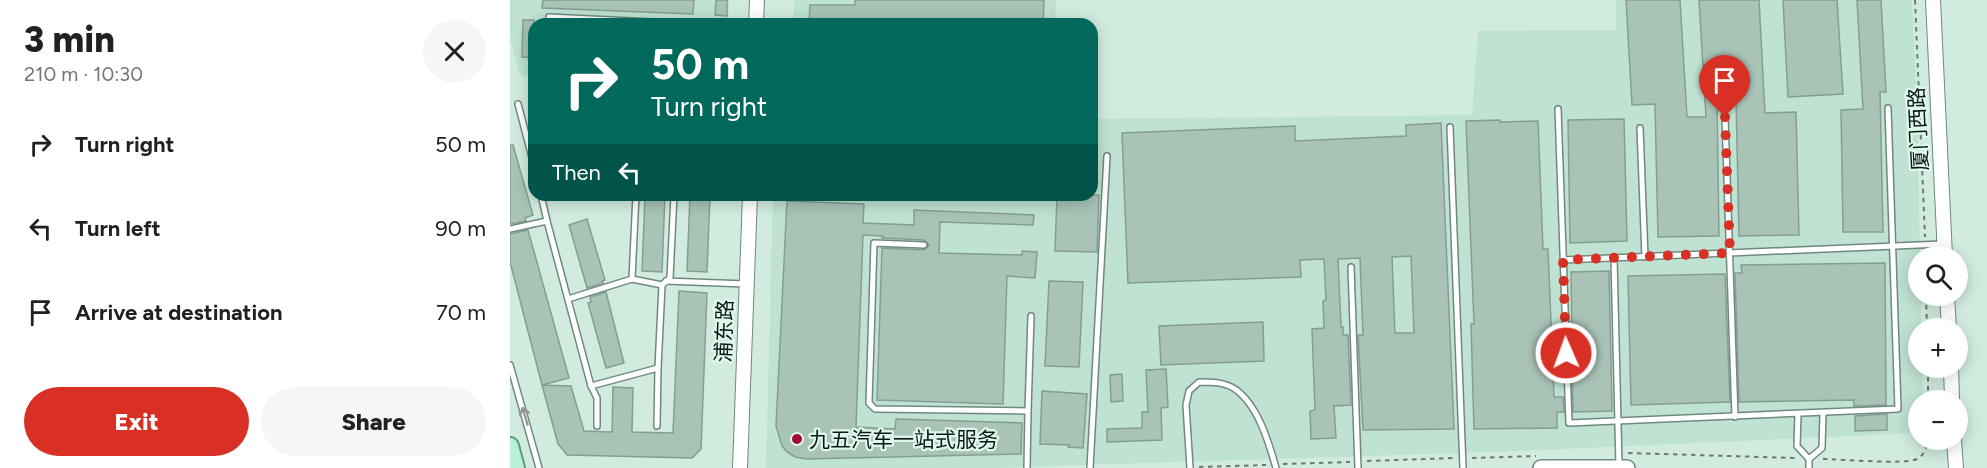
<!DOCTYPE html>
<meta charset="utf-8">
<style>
body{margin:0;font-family:Figtree,"Noto Sans SC",sans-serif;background:#f6f6f6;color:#202124;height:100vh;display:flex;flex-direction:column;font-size:22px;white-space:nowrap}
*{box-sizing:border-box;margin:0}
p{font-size:20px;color:#757577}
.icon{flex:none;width:33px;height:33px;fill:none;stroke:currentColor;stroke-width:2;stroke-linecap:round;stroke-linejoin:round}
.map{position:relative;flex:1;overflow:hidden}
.details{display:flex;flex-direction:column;background:#fff;width:510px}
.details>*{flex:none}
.guide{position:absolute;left:18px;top:18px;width:570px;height:183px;border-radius:18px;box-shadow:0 3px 15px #0003;background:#00695c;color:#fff;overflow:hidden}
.controls{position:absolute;left:1398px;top:246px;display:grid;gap:12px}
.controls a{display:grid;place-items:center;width:60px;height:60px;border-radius:50%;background:#fff;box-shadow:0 3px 15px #0003;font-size:30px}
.pin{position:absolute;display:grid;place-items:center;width:51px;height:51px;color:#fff;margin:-62px -26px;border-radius:50% 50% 50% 0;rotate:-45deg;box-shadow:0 0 6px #0007}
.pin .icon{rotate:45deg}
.me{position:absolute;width:66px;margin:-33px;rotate:358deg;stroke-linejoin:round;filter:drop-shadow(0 0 4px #0008)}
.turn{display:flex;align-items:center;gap:21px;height:126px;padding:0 24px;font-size:27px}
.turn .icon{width:78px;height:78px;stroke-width:2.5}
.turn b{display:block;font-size:42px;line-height:51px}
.then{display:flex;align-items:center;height:57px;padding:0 24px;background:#0003;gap:12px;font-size:22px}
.round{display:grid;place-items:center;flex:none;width:63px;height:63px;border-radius:32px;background:#f6f6f6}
.summary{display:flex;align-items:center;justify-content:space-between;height:102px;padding:0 24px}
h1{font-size:36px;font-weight:800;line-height:45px}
.cta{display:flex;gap:12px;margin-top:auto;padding:12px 24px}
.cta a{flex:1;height:69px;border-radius:36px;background:#d93025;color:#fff;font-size:24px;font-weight:800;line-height:69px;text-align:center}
.cta a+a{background:#f6f6f6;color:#202124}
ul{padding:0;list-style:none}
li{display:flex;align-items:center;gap:18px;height:84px;padding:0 24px}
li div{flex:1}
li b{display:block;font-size:22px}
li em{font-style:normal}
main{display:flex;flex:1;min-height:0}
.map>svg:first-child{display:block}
</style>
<main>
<section class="details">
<div class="summary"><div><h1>3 min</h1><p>210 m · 10:30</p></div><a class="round"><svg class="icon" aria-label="close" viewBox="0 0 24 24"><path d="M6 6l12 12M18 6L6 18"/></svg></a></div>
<ul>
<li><svg class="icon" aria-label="right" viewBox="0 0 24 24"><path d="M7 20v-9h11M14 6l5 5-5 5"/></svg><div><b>Turn right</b></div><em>50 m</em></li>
<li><svg class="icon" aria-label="left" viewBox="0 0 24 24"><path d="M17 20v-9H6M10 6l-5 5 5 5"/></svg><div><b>Turn left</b></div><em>90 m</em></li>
<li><svg class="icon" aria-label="arrive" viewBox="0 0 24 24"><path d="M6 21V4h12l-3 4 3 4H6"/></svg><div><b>Arrive at destination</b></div><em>70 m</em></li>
</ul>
<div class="cta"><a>Exit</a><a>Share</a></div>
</section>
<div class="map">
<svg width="1477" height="468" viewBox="0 0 1477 468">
<rect width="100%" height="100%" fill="#d1ecdf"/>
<g fill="#bfe2d2">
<polygon points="0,0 219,0 218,24 24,24 24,73 14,77 9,72 0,39"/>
<polygon points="284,0 546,0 545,24 283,24"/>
<polygon points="1106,0 1402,0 1407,101 1410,256 1408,256 1408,296 1411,296 1411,328 1408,328 1408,368 1412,368 1413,400 1408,400 1408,433 1011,451 486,468 256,468 263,195 582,195 582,119 962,115 968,31 1106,30"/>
</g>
<g fill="#a9c3b7" stroke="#859e92" stroke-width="1.5" fill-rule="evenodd">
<polygon points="33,0 184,0 183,14 32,8"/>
<polygon points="206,0 217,0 217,16 205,15"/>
<polygon points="345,0 534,0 533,24 362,19 362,24 299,24 300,5 345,5"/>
<polygon points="1116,0 1170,0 1177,117 1196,117 1189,0 1249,0 1255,113 1286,112 1289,235 1229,236 1226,98 1207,99 1209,236 1148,237 1145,104 1122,105"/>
<polygon points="1273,0 1327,0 1333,94 1278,97"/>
<polygon points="1347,0 1371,0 1376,92 1370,92 1373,232 1333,232 1331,110 1353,109"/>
<polygon points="13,20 24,20 24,58 12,57"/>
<polygon points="1114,119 1117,241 1060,243 1058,120"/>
<polygon points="990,120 990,122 1028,121 1033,249 1038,249 1044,397 1053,397 1054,412 1047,412 1047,428 964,429 961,324 964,324 956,121"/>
<path d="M931 123 944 429 853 430 848 335H853L850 258 828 259 831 327H833V335H838L841 405 824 406 826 438 801 439 800 411 805 410 802 329 814 328 813 301 816 300 814 259 790 260 791 277 618 283 612 133 785 126V141L896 136V125ZM901 256 904 333H885L882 257Z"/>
<polygon points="0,145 3,145 23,215 15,218 16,221 0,224"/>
<polygon points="135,195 155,195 152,272 132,271"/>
<polygon points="180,195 200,195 197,272 177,271"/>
<polygon points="547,195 589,195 587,252 545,251"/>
<polygon points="277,201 354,204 353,223 404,225 404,210 524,215 523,225 430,222 429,253 512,255 512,251 527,252 525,278 497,276 493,404 367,400 372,248 414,250 419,245 414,240 372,238 373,236 353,235 346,427 385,429 386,419 512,423 511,454 296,459 285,457 277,452 272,446 266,426"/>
<polygon points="77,219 95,280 92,281 93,283 77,288 59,225"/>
<polygon points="18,230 59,378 32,385 0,262 0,234"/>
<polygon points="1375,263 1376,405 1344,406 1344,400 1229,402 1225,273 1232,273 1231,265"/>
<polygon points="1099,271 1102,411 1063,412 1061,272"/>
<polygon points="1215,274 1220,402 1121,405 1118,276"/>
<polygon points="539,281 573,282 569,367 535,366"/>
<polygon points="169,291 197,293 191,449 182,458 57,455 48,444 32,385 61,386 74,431 102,432 103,387 123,388 122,432 163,433"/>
<polygon points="96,292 114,363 96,368 78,303 81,302 80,297"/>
<polygon points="753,322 754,361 651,365 649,326"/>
<polygon points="656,369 658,407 651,408 652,440 597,442 597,429 632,428 632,412 638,412 636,370"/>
<polygon points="612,374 613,401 601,402 600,375"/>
<polygon points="532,391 577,394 573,448 558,447 559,445 530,444"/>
<polygon points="1377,414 1377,430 1345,431 1345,416"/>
</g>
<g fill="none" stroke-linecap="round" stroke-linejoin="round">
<defs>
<g id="service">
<polyline points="39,17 184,24"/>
<polyline points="8,104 24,165"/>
<polyline points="1048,109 1059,423 1388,409 1378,108"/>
<polyline points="1215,117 1225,417"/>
<polyline points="940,127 953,468"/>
<polyline points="1130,128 1135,257"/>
<polyline points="31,195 37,221"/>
<polyline points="126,195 122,279 152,285"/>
<polyline points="0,229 37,221 81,386 148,368 152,285 160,278 164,195"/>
<polyline points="414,245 364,243 359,403 365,409 518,411 517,468"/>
<polyline points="1104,258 1109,466"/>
<polyline points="1053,260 1432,244"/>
<polyline points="841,267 848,468"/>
<polyline points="156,281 236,284"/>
<polyline points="58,299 122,279"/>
<polyline points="0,365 29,468"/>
<polyline points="81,386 87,398 87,426"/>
<polyline points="518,411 521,316"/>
<polyline points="1288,414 1287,446 1299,459 1299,468"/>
<polyline points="147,426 148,368"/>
<polyline points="1299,459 1312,448 1313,413"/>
<polyline points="580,468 597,156"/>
<path d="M680 468 676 405 679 391 689 382C702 382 714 382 725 389 748 405 759 443 766 468"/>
</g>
<g id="tertiary">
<polyline points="1423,0 1435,256"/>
<polyline points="246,24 247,0"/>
<polyline points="1437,296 1439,328"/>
<polyline points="1441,368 1442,400"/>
<polyline points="1444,440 1446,468"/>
<polyline points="230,468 240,195"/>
</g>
<polyline id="secondary" points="1031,468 1117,468"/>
<polyline id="primary" points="0,446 6,468"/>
</defs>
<use href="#service" stroke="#70897e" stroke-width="8"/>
<use href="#tertiary" stroke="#70897e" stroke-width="16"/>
<use href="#secondary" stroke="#70897e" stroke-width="18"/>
<use href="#primary" stroke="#5e9d83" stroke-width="20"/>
<g stroke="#697a72" stroke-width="2" stroke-dasharray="4.5 4.5" stroke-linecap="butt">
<polyline points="1405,0 1415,237"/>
<polyline points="1416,296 1417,328"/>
<polyline points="1418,368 1418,400"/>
<polyline points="1118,453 1286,458"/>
<polyline points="962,458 1026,456"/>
<path d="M1313 459C1331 459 1394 465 1407 459 1415 455 1416 447 1418 440"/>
<polyline points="857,461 945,458"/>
<polyline points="773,464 840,462"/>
<polyline points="689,467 756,465"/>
</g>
<use href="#service" stroke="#fff" stroke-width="5"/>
<use href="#tertiary" stroke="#fff" stroke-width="14"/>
<use href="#secondary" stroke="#fff" stroke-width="15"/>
<use href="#primary" stroke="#b8efd9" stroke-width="16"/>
</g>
<defs><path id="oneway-shaft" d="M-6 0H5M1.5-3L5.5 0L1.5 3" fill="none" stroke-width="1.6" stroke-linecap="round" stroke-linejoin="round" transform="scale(1.5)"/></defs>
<use stroke="#929795" href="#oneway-shaft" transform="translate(15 416) rotate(-106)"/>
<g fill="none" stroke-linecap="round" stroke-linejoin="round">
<polyline stroke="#d93025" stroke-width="10" stroke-dasharray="0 18" points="1056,353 1053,260 1220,253 1215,117"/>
</g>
<circle fill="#a60b34" stroke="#def9ec" stroke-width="2" cx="287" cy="439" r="6"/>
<g text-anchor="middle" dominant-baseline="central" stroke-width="4.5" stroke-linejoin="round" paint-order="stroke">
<g font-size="21" fill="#0d1713" stroke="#def9ec">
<text transform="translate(1408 129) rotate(-93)">厦门西路</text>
<text transform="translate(214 331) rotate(-88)">浦东路</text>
</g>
<g font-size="21" fill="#0d1713" stroke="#def9ec" text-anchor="start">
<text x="299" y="439">九五汽车一站式服务</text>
</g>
</g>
</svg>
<div class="controls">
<a><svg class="icon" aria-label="search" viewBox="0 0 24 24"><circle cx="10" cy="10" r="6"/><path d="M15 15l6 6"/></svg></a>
<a>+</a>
<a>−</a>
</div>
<div class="pin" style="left:1215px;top:117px;background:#d93025"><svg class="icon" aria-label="arrive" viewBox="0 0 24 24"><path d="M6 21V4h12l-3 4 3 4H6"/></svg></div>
<svg class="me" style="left:1056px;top:353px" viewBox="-20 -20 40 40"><circle r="17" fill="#d93025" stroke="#fff" stroke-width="3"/><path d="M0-11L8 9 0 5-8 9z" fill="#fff"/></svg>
<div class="guide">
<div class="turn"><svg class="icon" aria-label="right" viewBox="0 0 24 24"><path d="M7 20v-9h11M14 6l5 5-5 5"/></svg><div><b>50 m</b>Turn right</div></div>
<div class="then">Then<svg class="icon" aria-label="left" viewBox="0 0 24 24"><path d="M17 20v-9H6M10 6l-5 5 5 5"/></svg></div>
</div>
</div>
</main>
